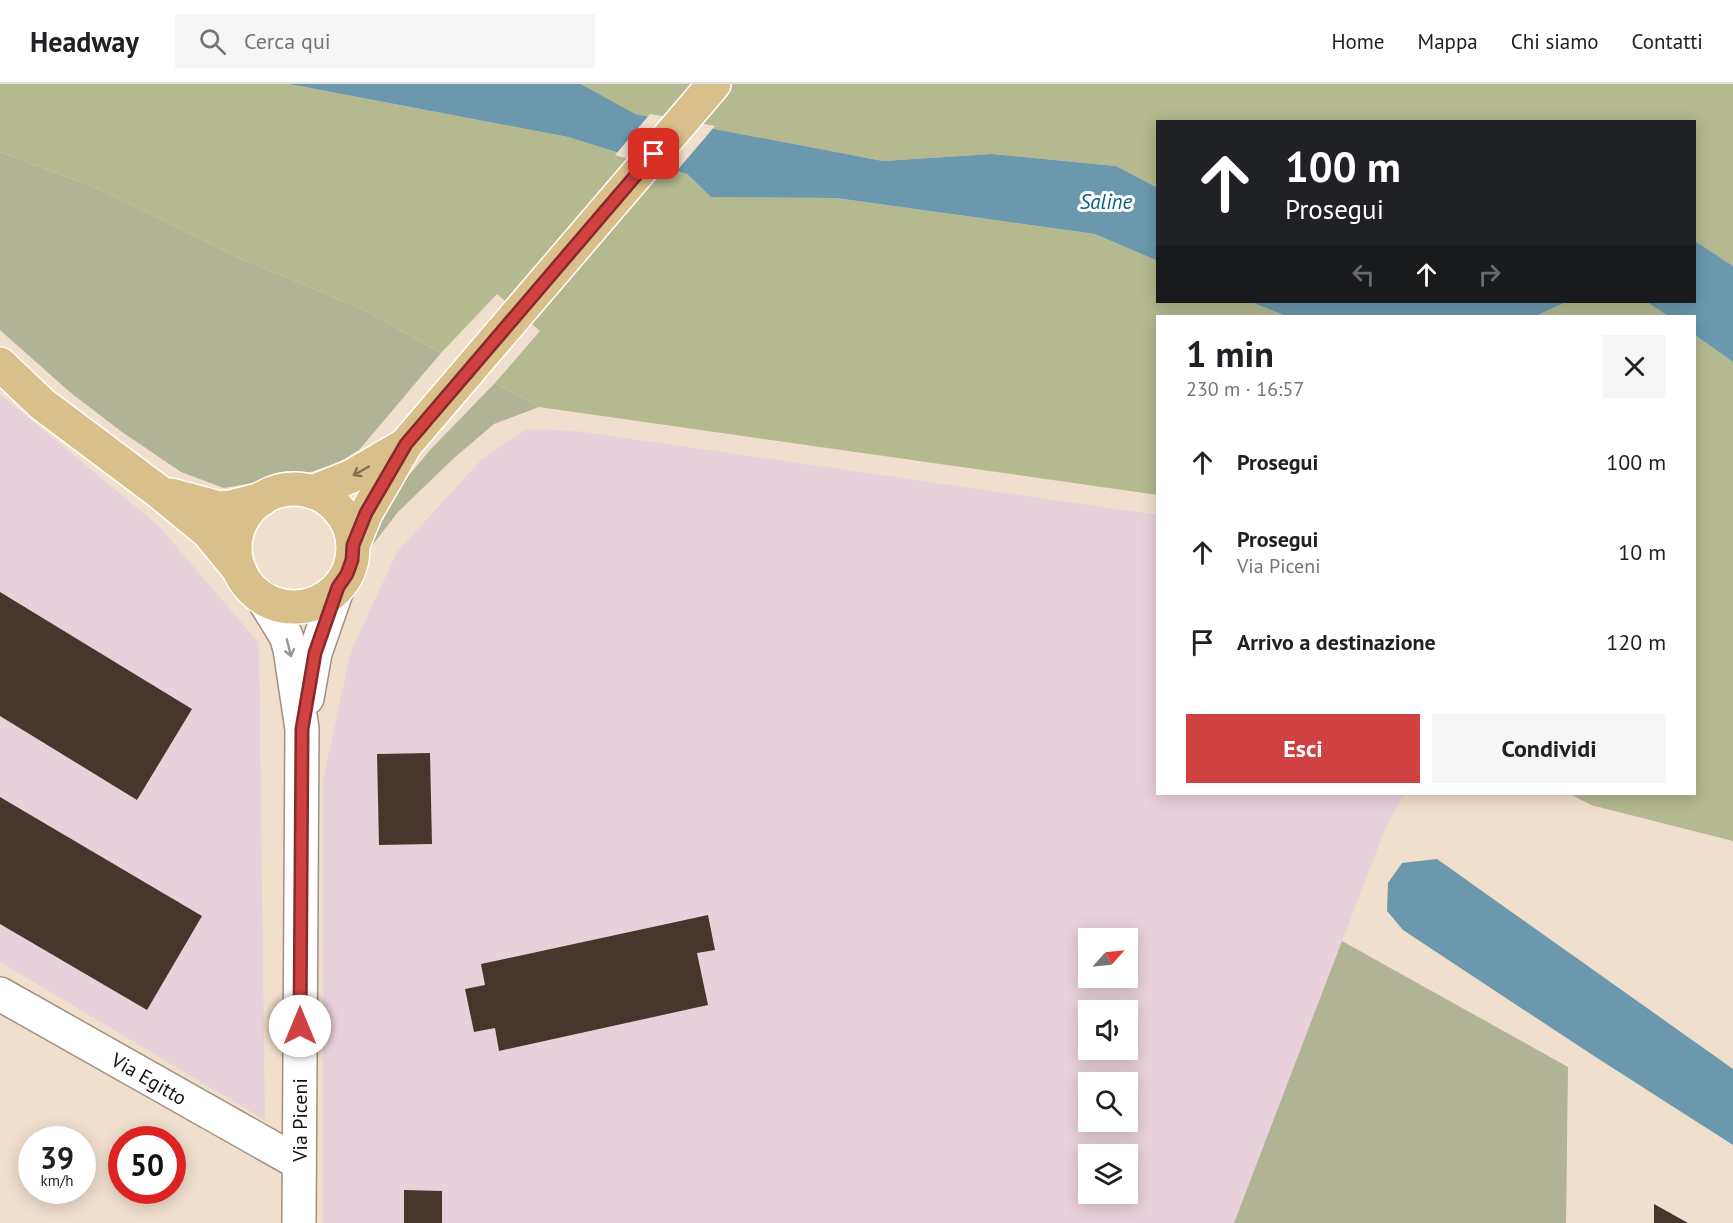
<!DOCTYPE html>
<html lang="it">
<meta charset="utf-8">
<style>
body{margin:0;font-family:"PT Sans",sans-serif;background:#f6f6f6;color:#202124;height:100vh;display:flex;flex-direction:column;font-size:22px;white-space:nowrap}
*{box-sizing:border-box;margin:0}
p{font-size:20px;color:#757577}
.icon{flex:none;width:33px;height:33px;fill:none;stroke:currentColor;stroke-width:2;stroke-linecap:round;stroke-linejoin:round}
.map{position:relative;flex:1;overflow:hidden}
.panel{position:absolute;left:1156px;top:231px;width:540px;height:480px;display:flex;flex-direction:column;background:#fff;border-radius:0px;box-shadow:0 3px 15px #0003}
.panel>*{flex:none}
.banner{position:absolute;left:1156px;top:36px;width:540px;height:183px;border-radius:0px;box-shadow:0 3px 15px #0003;background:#202124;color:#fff;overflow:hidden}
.needle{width:39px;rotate:63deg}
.tools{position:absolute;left:1078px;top:844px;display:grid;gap:12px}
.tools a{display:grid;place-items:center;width:60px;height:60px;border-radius:0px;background:#fff;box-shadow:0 3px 15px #0003;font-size:30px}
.speed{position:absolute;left:18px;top:1042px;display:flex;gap:12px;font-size:30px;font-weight:700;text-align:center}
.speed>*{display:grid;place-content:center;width:78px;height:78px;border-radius:50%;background:#fff;box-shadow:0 3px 15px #0003;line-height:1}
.speed small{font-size:15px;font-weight:400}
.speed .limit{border:9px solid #d22;background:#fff;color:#111}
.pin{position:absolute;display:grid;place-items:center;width:51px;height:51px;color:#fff;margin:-26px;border-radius:12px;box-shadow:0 3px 9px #0006}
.me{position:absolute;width:66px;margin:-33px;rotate:0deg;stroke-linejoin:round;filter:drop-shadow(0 0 4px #0008)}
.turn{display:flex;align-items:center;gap:21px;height:126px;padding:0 30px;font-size:27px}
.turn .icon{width:78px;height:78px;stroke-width:2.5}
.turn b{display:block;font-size:42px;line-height:51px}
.lanes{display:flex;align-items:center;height:57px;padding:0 30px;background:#0003;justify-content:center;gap:30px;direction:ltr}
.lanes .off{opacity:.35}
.round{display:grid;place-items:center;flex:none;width:63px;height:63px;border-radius:0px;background:#f6f6f6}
.headline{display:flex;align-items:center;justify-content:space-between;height:102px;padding:0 30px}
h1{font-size:36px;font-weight:600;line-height:45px}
.button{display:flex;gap:12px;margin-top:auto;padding:12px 30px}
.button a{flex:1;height:69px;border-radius:0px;background:#d04142;color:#fff;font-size:24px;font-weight:600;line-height:69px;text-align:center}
.button a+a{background:#f6f6f6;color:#202124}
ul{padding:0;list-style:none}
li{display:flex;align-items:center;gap:18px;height:90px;padding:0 30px}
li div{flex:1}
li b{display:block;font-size:22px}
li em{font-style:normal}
header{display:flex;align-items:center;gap:36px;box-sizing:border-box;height:84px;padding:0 30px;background:#fff;border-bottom:2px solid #e0e0e0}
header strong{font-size:28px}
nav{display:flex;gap:33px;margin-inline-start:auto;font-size:21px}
.search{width:420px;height:54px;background:#f6f6f6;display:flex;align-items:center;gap:15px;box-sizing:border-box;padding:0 21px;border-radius:0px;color:#757577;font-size:22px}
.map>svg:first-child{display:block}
</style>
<header>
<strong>Headway</strong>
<div class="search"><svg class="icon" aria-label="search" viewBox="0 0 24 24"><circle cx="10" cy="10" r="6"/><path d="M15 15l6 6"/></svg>Cerca qui</div>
<nav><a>Home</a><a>Mappa</a><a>Chi siamo</a><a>Contatti</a></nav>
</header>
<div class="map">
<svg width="1733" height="1139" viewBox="0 0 1733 1139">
<rect width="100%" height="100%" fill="#f0dfcd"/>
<g fill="#e9d1db" fill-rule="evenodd">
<polygon points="0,310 158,441 259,559 265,1036 0,878"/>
<path d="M526 345 577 347 1158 431V710H1405L1386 743 1234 1139H323V696L351 567 397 468 481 376ZM1089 855H1128V894H1089ZM1089 927H1128V966H1089ZM1089 999H1128V1038H1089ZM1089 1071H1128V1110H1089Z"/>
</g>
<g fill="#b0b495">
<polygon points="0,68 99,105 232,171 362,225 441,269 359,366 338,379 311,388 273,393 248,400 224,404 181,388 122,348 71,309 0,246"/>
<polygon points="495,299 539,323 494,340 454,374 398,428 364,472 386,418 431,365"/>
<polygon points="1342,857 1568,983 1566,1139 1234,1139"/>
</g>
<g fill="#b4b98f">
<polygon points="0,0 289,0 568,53 687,90 711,113 836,114 1095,150 1158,177 1158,218 1251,218 1286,232 1158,232 1158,411 539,323 495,299 540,247 497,210 441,269 362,225 232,171 99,105 0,68"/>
<polygon points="581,0 1733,0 1733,182 1695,157 1695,38 1158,38 1158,104 1116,82 993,70 883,77 634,30"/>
<polygon points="1566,218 1647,218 1668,232 1536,232"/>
<polygon points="1695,251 1733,278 1733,757 1591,721 1570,710 1695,710"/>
</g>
<g fill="#6c98ad">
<polygon points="289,0 581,0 635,30 883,77 992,70 1116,82 1158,104 1158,177 1095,150 836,114 711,113 687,90 568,53"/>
<polygon points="1695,157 1733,182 1733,278 1695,251 1695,232 1668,232 1647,218 1695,218"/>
<polygon points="1251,218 1566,218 1536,232 1286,232"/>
<polygon points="1437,775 1733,985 1733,1061 1594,972 1403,846 1387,827 1388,799 1402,779"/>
</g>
<polygon fill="#f0dfcd" points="650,30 715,42 675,89 615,71"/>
<g fill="#48362c">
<polygon points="0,508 192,625 137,716 0,632"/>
<polygon points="430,669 432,760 379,761 377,670"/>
<polygon points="0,713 202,832 147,926 0,840"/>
<polygon points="708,831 715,866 697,869 708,921 499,967 495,944 474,948 465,905 485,901 481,880"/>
<polygon points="404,1106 442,1107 442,1139 404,1139"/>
<polygon points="1654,1120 1688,1139 1654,1139"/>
</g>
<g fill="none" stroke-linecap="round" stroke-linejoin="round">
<defs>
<polyline id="street" points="0,910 299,1079"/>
<g id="secondary">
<polyline points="262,513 286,552 290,565 302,645 299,1139"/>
<polyline points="307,614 315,569 338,503"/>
</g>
<g id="primary">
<polyline points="0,280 42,320 158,407 208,448 240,487"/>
<circle cx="294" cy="464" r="59"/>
<polyline points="312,408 352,392 405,361"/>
<polyline points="171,411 219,424 231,423 262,415"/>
<polyline points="353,461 366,429 406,360 714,0"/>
</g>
</defs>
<use href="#street" stroke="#a0907f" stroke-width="36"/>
<use href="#secondary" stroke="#a0907f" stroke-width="36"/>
<use href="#primary" stroke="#fff" stroke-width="36"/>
<use href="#street" stroke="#fff" stroke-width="33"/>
<use href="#secondary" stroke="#fff" stroke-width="33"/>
<use href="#primary" stroke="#d9bf89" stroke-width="33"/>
</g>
<defs><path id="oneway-shaft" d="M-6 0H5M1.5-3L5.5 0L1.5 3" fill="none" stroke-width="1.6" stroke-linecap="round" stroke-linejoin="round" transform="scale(1.5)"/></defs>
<use stroke="#827151" href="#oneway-shaft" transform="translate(361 387) rotate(150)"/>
<use stroke="#979492" href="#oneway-shaft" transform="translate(289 564) rotate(76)"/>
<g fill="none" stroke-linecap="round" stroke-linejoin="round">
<defs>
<polyline id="route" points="300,942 302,645 315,569 338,503 347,490 352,476 353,461 366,429 406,360 654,70"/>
</defs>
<use href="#route" stroke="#872a2b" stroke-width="15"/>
<use href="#route" stroke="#d04142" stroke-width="10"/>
</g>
<g text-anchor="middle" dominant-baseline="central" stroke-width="6" stroke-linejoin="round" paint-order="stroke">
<g font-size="20" fill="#18120c" stroke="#fff">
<text transform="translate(149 995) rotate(30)">Via Egitto</text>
<text transform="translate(300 1036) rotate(-90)">Via Piceni</text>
</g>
<g font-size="21" font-style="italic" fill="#0b607e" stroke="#fff">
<text x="1106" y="117">Saline</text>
</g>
</g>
</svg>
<div class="tools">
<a><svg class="needle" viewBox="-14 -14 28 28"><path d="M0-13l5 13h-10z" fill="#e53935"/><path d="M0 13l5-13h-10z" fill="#757577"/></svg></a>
<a><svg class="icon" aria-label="sound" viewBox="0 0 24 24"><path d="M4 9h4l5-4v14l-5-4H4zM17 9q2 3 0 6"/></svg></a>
<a><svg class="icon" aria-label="search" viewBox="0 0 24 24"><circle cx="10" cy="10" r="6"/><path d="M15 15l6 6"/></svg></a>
<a><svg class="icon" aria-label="layers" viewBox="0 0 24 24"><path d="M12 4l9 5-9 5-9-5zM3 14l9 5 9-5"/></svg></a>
</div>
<div class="speed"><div>39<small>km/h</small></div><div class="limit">50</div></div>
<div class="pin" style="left:654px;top:70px;background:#d93025"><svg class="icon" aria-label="arrive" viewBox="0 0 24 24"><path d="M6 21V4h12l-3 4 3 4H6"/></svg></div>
<svg class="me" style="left:300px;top:942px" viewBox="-20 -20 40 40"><circle r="19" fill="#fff"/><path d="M0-13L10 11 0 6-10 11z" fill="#d04142"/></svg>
<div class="banner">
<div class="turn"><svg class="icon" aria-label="ahead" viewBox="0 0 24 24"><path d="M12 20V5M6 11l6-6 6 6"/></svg><div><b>100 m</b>Prosegui</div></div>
<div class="lanes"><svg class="icon off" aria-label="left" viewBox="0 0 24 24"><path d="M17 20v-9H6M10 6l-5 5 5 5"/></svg><svg class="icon" aria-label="ahead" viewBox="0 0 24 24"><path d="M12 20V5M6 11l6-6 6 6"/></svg><svg class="icon off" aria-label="right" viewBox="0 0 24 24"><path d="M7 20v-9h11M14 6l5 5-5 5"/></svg></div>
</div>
<section class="panel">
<div class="headline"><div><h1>1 min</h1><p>230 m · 16:57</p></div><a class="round"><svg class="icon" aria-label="close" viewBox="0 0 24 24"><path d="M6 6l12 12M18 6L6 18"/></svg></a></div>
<ul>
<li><svg class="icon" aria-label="ahead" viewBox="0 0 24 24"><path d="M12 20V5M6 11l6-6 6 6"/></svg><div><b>Prosegui</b></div><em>100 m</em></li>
<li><svg class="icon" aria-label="ahead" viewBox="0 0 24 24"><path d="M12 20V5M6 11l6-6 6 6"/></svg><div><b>Prosegui</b><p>Via Piceni</p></div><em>10 m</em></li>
<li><svg class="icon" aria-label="arrive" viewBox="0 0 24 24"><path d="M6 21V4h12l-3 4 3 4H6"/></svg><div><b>Arrivo a destinazione</b></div><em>120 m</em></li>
</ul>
<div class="button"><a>Esci</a><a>Condividi</a></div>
</section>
</div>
